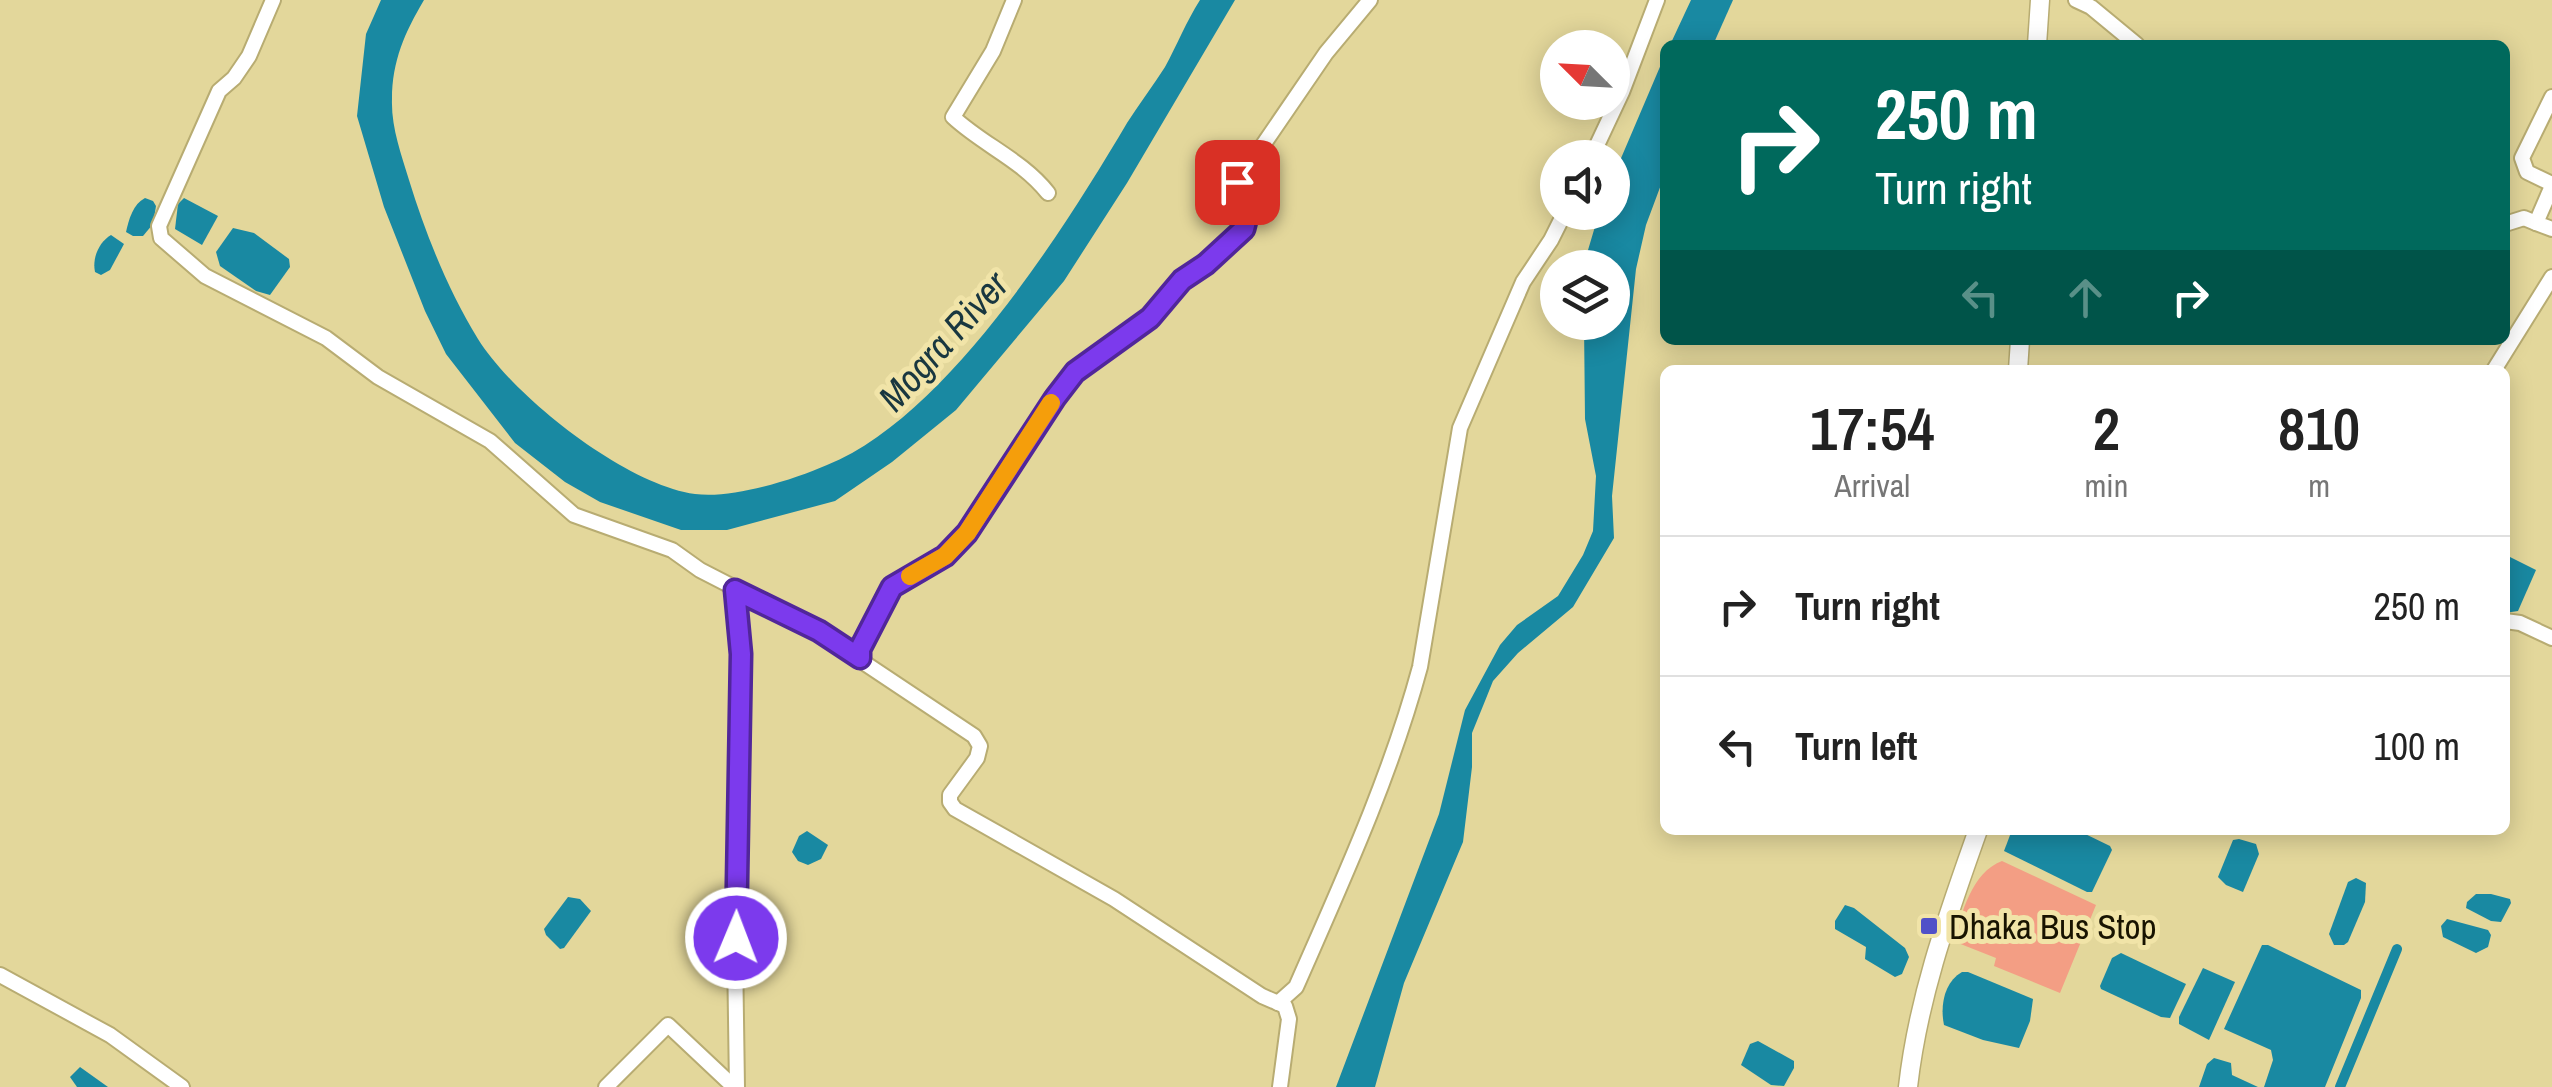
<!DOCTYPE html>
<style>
body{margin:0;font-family:"Archivo Narrow",sans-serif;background:#f6f6f6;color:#222;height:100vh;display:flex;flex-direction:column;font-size:38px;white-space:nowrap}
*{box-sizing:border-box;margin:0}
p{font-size:32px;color:#767676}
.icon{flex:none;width:55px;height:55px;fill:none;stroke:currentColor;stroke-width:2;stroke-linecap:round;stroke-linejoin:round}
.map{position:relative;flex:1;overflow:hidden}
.side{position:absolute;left:1660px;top:365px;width:850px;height:470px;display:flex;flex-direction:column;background:#fff;border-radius:15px;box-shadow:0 5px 25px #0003}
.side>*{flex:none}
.top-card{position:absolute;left:1660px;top:40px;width:850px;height:305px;border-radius:15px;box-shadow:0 5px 25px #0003;background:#00695c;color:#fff;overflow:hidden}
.needle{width:65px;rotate:294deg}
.fabs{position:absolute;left:1540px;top:30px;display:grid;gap:20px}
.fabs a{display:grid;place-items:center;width:90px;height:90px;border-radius:50%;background:#fff;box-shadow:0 5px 25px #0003;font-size:50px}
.pin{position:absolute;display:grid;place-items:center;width:85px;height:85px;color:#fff;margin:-42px;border-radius:20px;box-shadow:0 5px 15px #0006}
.me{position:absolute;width:110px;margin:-55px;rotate:1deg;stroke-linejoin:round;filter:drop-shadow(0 0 8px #0008)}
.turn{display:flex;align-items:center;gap:35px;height:210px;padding:0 50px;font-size:45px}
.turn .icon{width:130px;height:130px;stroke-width:2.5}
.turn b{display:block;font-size:70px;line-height:85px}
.lanes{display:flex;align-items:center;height:95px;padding:0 50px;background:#0003;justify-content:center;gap:50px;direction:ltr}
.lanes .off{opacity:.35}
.eta{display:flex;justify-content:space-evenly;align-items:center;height:170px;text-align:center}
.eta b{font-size:60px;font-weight:600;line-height:70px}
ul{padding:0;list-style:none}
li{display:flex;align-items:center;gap:30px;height:140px;padding:0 50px;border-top:2px solid #e0e0e0}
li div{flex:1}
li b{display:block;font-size:38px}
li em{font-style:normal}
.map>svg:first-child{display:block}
</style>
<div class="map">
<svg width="2552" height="1087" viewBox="0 0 2552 1087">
<rect width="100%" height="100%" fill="#e3d79b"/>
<path fill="#f39e84" d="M2002 861 2096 905 2060 993 1994 966 1996 958 1953 941C1963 912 1971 873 2002 861Z"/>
<g fill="#1989a2">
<path d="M381 0H424C405 32 392 61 392 99 391 127 401 153 409 180 426 235 448 290 478 339 514 397 626 485 695 494 732 499 793 480 827 465 946 417 1063 231 1127 123 1139 104 1153 86 1165 67 1177 45 1186 22 1200 0H1235L1127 183 1064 281 956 410 892 462 835 501 727 530H681L600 502 565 482 515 443 446 354 425 311 384 207 357 116 366 34Z"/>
<polygon points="1691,0 1733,0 1713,45 1670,45"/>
<polygon points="1665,55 1665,174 1646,225 1636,269 1612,496 1614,538 1573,607 1518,653 1493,681 1485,701 1472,733 1472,767 1463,842 1404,983 1375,1087 1336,1087 1439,814 1465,710 1500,645 1517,625 1558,596 1583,555 1593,531 1596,476 1585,419 1584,323 1612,322 1612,268 1583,267 1599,213 1612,212 1613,177"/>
<path d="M145 198 153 201 156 206 153 224 143 236H133L126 232C129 219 133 204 145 198Z"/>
<polygon points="184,198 218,216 202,245 175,229 178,204"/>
<polygon points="233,228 254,233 289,259 290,267 270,295 256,291 220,266 216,252"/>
<path d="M111 235 124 244 110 270 101 275 95 272C92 258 99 242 111 235Z"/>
<polygon points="2510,557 2536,570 2518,611 2505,613 2505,558"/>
<polygon points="2012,830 2077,830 2110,846 2112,850 2092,892 2087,892 2004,851"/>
<polygon points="807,831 828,845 821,859 808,865 798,861 792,852 799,836"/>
<polygon points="2239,839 2256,844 2259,854 2243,892 2226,885 2218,877 2233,840"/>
<polygon points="2356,878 2366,883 2365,902 2348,942 2344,945 2334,945 2329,934 2348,882"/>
<polygon points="2476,894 2491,894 2510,899 2511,903 2501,922 2491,921 2466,908 2467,902"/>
<polygon points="568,897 580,899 591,911 564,948 560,949 546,935 544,929"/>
<polygon points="1845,905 1854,908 1905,948 1909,957 1902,974 1895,977 1865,959 1866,947 1835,929 1835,921"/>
<polygon points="2447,919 2488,930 2491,935 2488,947 2476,953 2443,937 2441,926"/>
<polygon points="2262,945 2268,945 2361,990 2361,998 2325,1087 2264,1087 2273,1060 2271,1050 2224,1029"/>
<polygon points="2121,953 2186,984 2170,1018 2161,1017 2101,989 2100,986 2112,958"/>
<polygon points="2203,968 2235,982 2209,1040 2179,1024 2179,1017"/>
<path d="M1962 972H1968L2033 999 2030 1021 2019 1048 1983 1040 1944 1025C1940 1006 1944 982 1962 972Z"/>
<polygon points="1758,1041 1794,1061 1794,1068 1784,1086 1771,1085 1741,1065 1750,1044"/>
<polygon points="2214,1058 2231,1063 2232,1075 2258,1087 2199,1087 2207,1064"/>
<polygon points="80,1067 108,1087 77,1087 70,1077"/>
</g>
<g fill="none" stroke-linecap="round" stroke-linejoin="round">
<polyline stroke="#1989a2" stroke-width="10" points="2340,1087 2397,949"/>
<defs>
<g id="minor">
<polyline points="273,0 249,56 234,78 219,91 159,226 161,238 205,276 326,338 378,377 490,441 574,515 672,550 700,570 819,631 861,658"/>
<path d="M1014 0 993 51 953 117C983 145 1022 160 1048 193"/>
<polyline points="2076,0 2091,7 2137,45"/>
<polyline points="2552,97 2522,158 2527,172 2552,184"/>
<polyline points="1591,158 1622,92 1657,0"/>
<polyline points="2552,186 2536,223 2552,229"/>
<polyline points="2505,224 2524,218 2536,223"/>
<polyline points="2494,370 2552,277"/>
<polyline points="735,590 741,654 735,951 737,1087"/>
<polyline points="2505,621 2520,623 2552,638"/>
<polyline points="0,975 110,1035 182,1087"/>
<path d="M1278 1003 1296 987C1342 882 1390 778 1420 667L1460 428 1523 282 1551 240 1565 212"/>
<polyline points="606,1087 668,1025 734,1087"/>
<polyline points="1280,1087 1289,1019 1285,1006 1262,996 1114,899 955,809 950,802 950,795 977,758 980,746 974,736 866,664 859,654 891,587 945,556 967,533 1075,372 1150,318 1182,279 1206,264 1245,229 1246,221 1230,202 1237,183 1326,53 1370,0"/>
</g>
<g id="major">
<polyline points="2037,45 2040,0"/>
<polyline points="2018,370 2020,340"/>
<path d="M1908 1087C1918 997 1948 915 1978 830"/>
</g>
</defs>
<use href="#minor" stroke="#b8ac72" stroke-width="18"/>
<use href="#major" stroke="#b8ac72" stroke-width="21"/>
<use href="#minor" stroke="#fff" stroke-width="14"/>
<use href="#major" stroke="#fff" stroke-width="18"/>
</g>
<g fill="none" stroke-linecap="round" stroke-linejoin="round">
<defs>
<polyline id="route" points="736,938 741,654 735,590 819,631 860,658 860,649 892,587 945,556 967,533 1055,398 1075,372 1150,318 1182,280 1206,264 1244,229 1246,221 1230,202 1237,182"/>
</defs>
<use href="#route" stroke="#51269a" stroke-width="25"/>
<use href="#route" stroke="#7c3aed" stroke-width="18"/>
<polyline stroke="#f59e0b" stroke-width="18" points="910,576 945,556 967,533 1051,403"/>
</g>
<rect fill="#5151c8" stroke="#f1e4a8" stroke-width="4" x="1919" y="916" width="20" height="20" rx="5"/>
<g text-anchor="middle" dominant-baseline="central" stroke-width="10" stroke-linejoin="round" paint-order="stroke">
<g font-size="35" fill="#181300" stroke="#f1e4a8" text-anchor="start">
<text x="1949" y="926">Dhaka Bus Stop</text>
</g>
<g font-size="38" font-style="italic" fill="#193740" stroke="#f1e4a8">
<text transform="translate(943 341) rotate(-48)">Mogra River</text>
</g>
</g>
</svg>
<div class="fabs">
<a><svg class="needle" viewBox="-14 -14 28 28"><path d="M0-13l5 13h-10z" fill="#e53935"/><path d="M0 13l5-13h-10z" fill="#767676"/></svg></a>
<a><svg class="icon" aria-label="sound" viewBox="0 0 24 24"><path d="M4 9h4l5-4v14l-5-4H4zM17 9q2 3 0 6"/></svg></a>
<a><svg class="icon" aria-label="layers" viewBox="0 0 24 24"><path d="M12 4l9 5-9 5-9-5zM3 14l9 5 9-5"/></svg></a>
</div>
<div class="pin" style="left:1237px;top:182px;background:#d93025"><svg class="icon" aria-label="arrive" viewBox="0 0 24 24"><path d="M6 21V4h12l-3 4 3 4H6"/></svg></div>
<svg class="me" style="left:736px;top:938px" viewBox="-20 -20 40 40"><circle r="17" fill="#7c3aed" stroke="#fff" stroke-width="3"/><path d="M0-11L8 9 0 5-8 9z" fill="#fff"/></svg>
<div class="top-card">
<div class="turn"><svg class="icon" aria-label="right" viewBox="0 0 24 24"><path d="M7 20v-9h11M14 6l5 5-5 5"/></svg><div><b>250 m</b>Turn right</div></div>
<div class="lanes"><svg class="icon off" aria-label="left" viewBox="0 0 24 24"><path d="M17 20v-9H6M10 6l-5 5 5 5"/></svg><svg class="icon off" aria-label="ahead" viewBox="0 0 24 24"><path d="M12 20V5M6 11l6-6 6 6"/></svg><svg class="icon" aria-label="right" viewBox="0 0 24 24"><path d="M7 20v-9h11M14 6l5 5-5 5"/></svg></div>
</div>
<section class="side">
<div class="eta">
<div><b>17:54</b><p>Arrival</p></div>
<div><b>2</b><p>min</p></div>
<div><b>810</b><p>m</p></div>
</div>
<ul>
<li><svg class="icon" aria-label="right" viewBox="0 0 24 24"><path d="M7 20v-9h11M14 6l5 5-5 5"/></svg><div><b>Turn right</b></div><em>250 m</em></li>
<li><svg class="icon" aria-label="left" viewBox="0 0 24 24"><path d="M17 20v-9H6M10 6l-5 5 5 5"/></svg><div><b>Turn left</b></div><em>100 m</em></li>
</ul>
</section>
</div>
